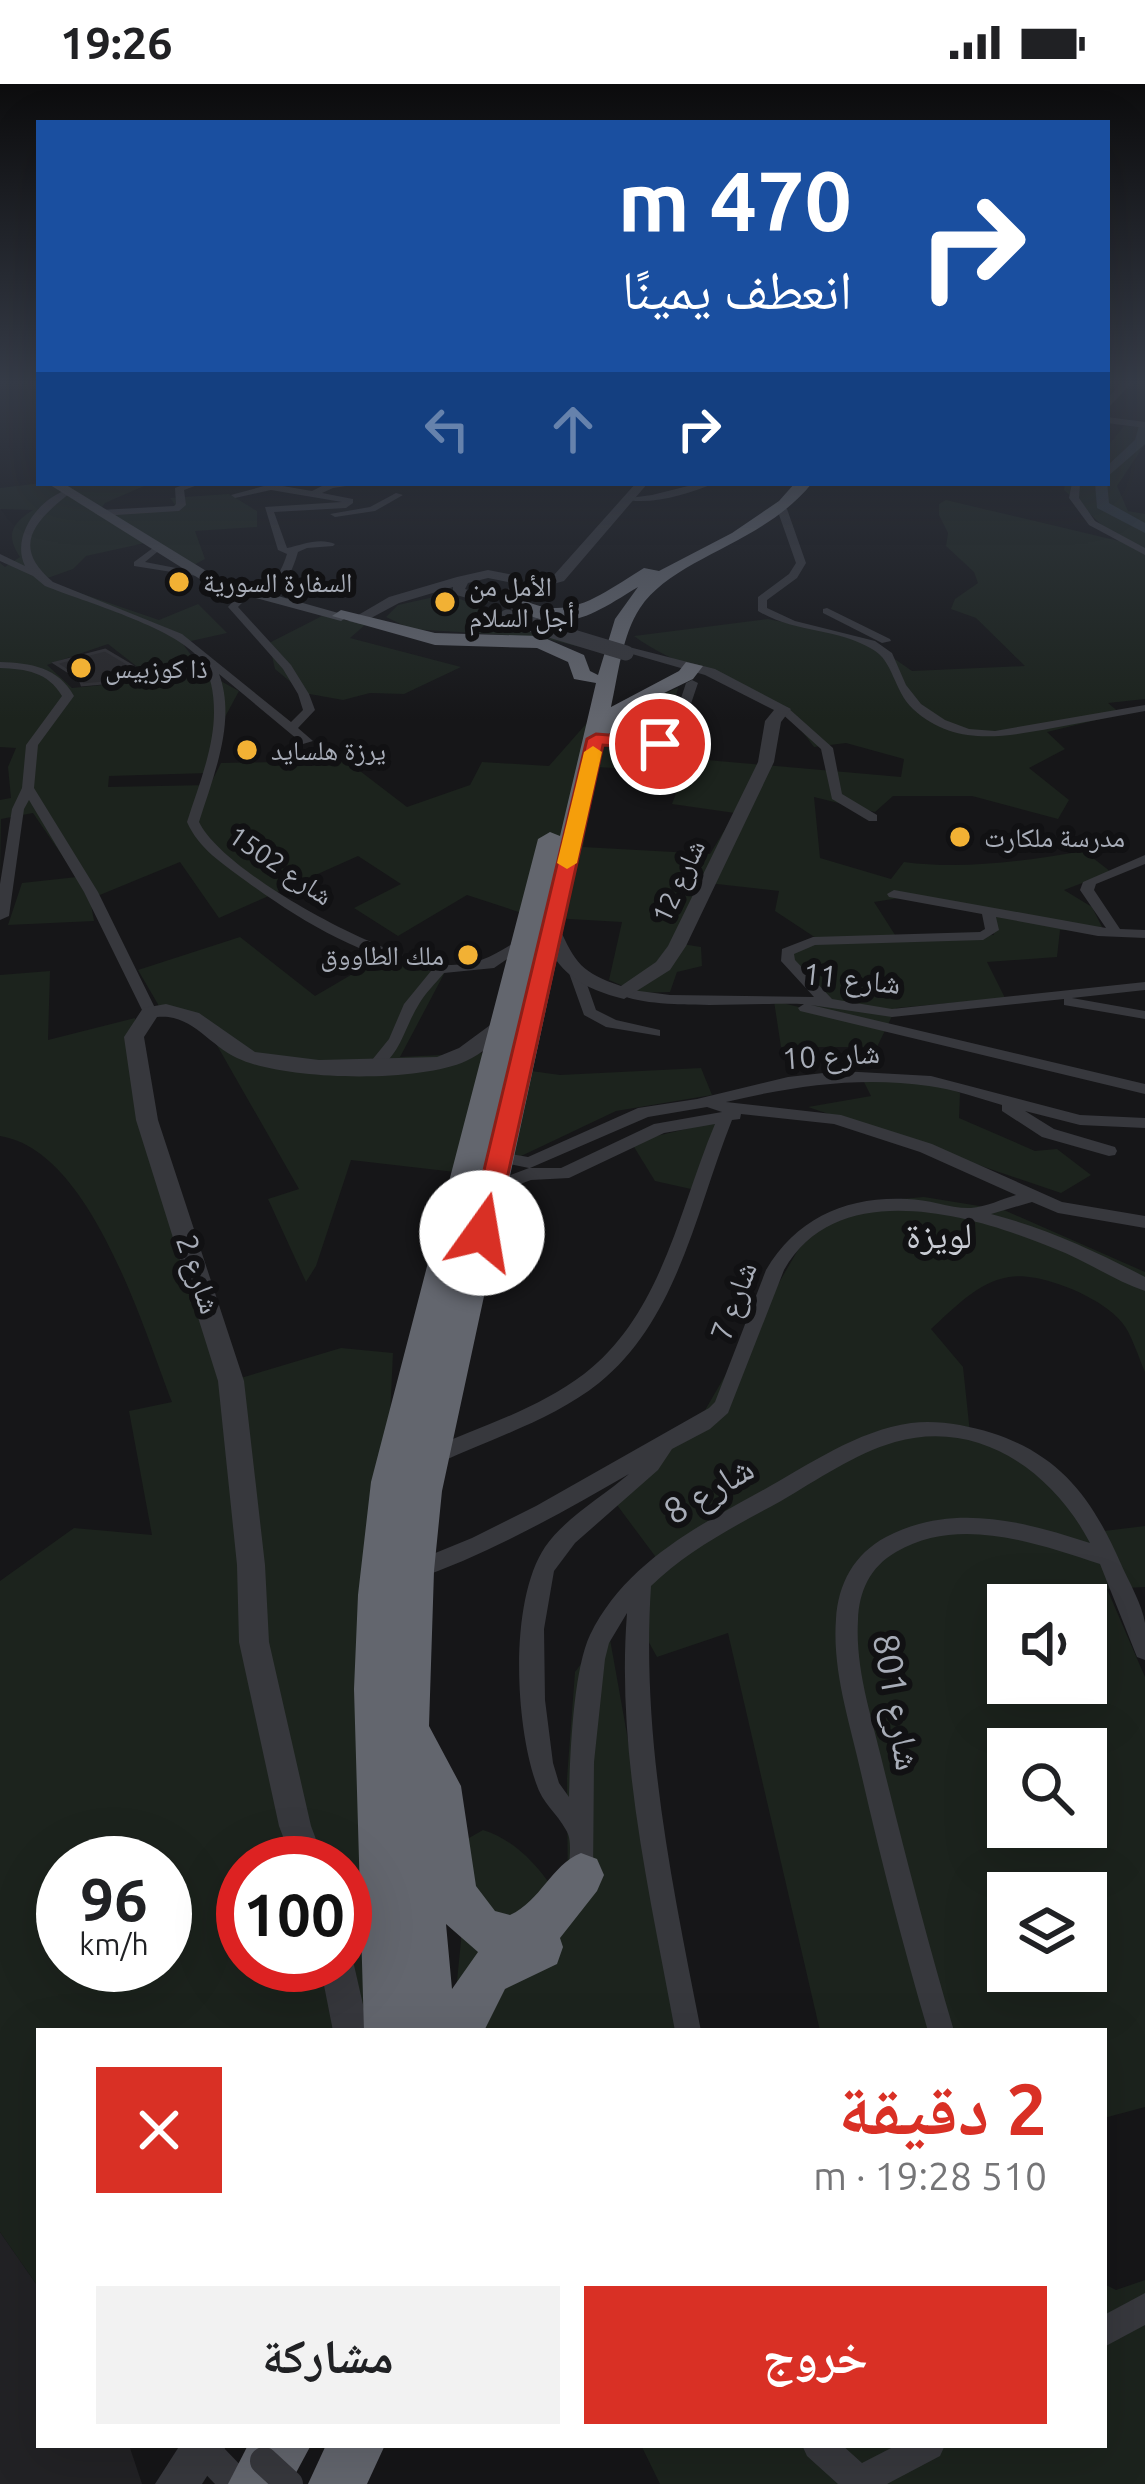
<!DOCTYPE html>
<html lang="ar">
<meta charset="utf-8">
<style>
body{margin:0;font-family:Ubuntu,"Noto Naskh Arabic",sans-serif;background:#f2f2f2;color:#202124;direction:rtl;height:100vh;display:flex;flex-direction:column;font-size:45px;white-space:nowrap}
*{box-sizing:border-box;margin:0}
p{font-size:39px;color:#757577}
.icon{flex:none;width:66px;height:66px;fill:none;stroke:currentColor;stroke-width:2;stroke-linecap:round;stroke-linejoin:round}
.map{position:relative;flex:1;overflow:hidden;direction:ltr}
.details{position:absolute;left:36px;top:1944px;width:1071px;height:420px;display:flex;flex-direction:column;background:#fff;border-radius:0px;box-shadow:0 12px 48px #0002;direction:rtl}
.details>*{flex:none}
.top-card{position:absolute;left:36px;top:36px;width:1074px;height:366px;border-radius:0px;box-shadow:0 12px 48px #0002;direction:rtl;background:#1a4fa0;color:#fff;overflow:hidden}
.controls{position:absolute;left:987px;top:1500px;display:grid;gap:24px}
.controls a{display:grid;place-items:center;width:120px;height:120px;border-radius:0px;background:#fff;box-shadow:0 12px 48px #0002;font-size:60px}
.speed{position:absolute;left:36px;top:1752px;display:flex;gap:24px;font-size:60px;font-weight:700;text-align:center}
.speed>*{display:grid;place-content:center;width:156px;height:156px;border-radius:50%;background:#fff;box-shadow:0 12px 48px #0002;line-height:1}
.speed small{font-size:30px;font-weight:400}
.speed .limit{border:18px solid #d22;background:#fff;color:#111}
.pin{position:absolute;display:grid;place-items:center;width:102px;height:102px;color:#fff;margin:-51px;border:6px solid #fff;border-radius:50%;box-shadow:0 3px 12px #0007}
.me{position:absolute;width:132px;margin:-66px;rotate:13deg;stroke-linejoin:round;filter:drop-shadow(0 0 9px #0008)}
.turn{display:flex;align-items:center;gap:42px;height:252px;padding:0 60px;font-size:54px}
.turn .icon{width:156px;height:156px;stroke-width:2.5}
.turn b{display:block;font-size:84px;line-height:102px}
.lanes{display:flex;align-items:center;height:114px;padding:0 60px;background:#0003;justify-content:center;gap:60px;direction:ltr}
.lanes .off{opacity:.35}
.round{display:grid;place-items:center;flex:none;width:126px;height:126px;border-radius:0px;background:#f2f2f2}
.overview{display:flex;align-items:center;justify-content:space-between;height:204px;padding:0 60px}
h1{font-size:72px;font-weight:700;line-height:90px;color:#d93025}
.button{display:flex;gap:24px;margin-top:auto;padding:24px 60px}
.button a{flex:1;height:138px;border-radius:0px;background:#d93025;color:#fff;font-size:48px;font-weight:700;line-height:138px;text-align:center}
.button a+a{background:#f2f2f2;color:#202124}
.status{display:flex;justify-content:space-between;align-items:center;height:84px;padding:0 60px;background:#fff;direction:ltr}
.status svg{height:33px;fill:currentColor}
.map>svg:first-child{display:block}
</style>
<div class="status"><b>19:26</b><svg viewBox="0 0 49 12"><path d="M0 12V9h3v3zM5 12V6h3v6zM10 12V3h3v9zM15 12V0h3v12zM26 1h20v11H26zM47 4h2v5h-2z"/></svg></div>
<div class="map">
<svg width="1145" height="2400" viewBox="0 0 1145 2400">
<rect width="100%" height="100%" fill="#161618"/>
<polygon fill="#222225" points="0,2148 39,2204 39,2361 129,2361 142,2400 0,2400"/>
<g fill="#1c231d" fill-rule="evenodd">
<path d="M1124 342 1145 343V360L1117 402 1128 427 1145 430V615L1108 619 1121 630 1047 648 1065 665 1029 684 1069 716 1058 735 972 712H893L875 728 814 713 820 774 891 795 904 778C964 786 1024 777 1084 767L1111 788 1064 806 1092 823 1104 847 1060 846 1057 873 987 878 1005 914 896 924 877 963H781L774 917 807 925 821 908 785 867 816 854 775 827 779 807 699 798 682 860 701 863 702 882 677 888 670 908 639 909 609 896 622 838 534 833 467 811 398 852 354 824 401 800 358 772 219 834 180 778 90 815 94 837 8 841 22 799 77 793 33 729 1 735 0 794V716L11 714 8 683 16 664 0 663V479L5 483 20 473C5 451 12 439 33 426L0 425V404L42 399H151L105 419 100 426 103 429 177 423 170 414 229 410 257 427V443L195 447 205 475 188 484 145 459 86 472 73 485 42 496 159 536 198 520 227 549 182 559 204 588 239 607 225 633 208 689 109 692 108 703 210 701 221 679 276 678 330 664 407 723 470 701 482 678 549 682 586 640 678 604 661 672 901 693 904 675 846 659 814 663C773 601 691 594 634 552L768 535 866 555 912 587 1025 582 976 534 951 525 955 515 978 499 974 488 946 462 948 449 939 431V420L946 416 1119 457 1064 406 1065 399H1107V363ZM108 560 154 596 72 604 47 581ZM597 683 684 688 672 720 735 729 710 770 583 763ZM899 814 989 830 994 851 897 854 874 818Z"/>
<polygon points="443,511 460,515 580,563 540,553 411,545 386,533 398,521"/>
<polygon points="322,532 366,540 350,554 461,583 404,610 370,609 343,616 304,609 275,585 269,559"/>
<polygon points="240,853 315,912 385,871 445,888 400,973 483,969 503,983 560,991 701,984 712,1011 616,1027 481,1091 351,1076 316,1182 306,1198 268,1115 299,1105 210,949 159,922 138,886"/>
<path d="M50 887 48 956 135 934V1005L234 1296 341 1264 393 1269 379 1564 391 1947H39V2204L0 2148V1497L74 1444 152 1451 129 1327 172 1318C143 1244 91 1066 0 1052V891ZM63 1779H165V1881H63ZM243 1779H345V1881H243Z"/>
<polygon points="862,994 938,999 960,1009 959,1034 1035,1067 1057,1065 1091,1091 1061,1109 808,1023 871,1012"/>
<polygon points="724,1036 691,1105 655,1097 631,1058"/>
<path d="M924 1113 1004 1126 1145 1188V1288C1139 1274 1134 1258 1126 1244 1110 1216 1041 1187 1009 1193 978 1198 954 1224 931 1245L963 1283 970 1349 1006 1359 1104 1447 1145 1442V1503L1107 1505 1145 1593V2023L1104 2034V1947H820L728 1549 657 1573 630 1524 655 1472 611 1413 704 1328 813 1140 869 1118ZM1008 1521H1086V1599H1008ZM1008 1665H1086V1743H1008ZM1008 1809H1086V1887H1008Z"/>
<path d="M608 1544 680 1947H452L461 1857 462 1758 483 1746C522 1758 548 1794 568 1828L567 1694 575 1588Z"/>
<polygon points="1145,2196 1145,2400 660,2400 641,2361 1104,2361 1104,2200 1116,2206"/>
</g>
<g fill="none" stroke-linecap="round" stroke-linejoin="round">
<g fill="#2c353c" fill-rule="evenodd">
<polygon points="1145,338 1145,360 1107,393 1107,382 1135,356 1139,342"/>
<polygon points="1107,397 1109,419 1145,439 1145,449 1097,424 1095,399"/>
</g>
</g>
<polygon fill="#29292c" stroke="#303034" stroke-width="3" points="105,566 132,582 137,596 82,601 80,595 55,579"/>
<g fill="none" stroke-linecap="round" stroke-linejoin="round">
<g fill="#37383d" fill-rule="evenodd">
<polygon points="33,300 39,300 39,304"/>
<polygon points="188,399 203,399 184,406 186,421 179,427 100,432 95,429 100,426 174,422 176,420 175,404"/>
<path d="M328 399H366L333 404 322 409 353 415V419L346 424 274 428 287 464C302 461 319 453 335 460L333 462 307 464 298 468C281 526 265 492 238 523L291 581 309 610 315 626 298 644 313 657 303 660 219 590C237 637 213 693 199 738 224 790 389 878 447 881 477 882 493 872 517 857L522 856 529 860 494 884 444 889C436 899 425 909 419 920 404 944 401 971 376 986L368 981 389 955 404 920 431 887C362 873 302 838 246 797 222 779 199 765 187 738 198 703 214 665 214 628 214 609 211 589 199 574 173 543 85 518 45 502L33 492 0 477V470L25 482C10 451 41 412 70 405V409C35 437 10 462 53 498L182 550 291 638 303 626 298 610 283 585 228 523C253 492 273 516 287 470L278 466 265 423 342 418 271 406 235 414 231 411 271 400 312 407Z"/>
<path d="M700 399H715C689 410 650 422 622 415L652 411Z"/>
<polygon points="1072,399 1080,399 1079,414 1095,437 1145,464 1145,471 1089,441 1069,414"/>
<polygon points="396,409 403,411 375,427 335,433 330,430 370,423"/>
<path d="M782 422 787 425 806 479 797 494 767 516V524L795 537 875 557 892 569 906 601 921 620 945 636 969 645 995 647 1145 621V627C1114 633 1084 638 1053 644 1004 653 954 663 913 625 893 606 894 577 872 565 837 544 794 549 758 527V513L789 490 796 479 777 425Z"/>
<polygon points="157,461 162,464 145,478 202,489 197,492 134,482 134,478"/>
<polygon points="827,524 890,555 891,557 882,559 823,529 823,525"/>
<path d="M0 578C31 579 58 583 74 612L38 661 34 704 98 808 157 928 155 931 150 932 143 928 84 808 29 716 24 725 9 832 0 836V800L12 725 22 704 26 661 62 612C48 588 26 585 0 584Z"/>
<polygon points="692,596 698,599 677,661 595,659 589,655 595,651 668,654 686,599"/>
<polygon points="779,623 787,623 833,664 842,710 877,731 877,737 869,737 832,715 821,665 779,627"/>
<path d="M1145 771V780L1096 800 1094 806 1120 845 1145 846V854L1098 852 996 833 999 846 983 856 815 861 794 870 795 876 832 915 892 925 1145 898V906L1072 914 1145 927V935L1064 921V915L892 933 811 921 1145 1000V1010L800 927 798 924 804 920C760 918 649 928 617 909L624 905 670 911 814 913 781 877 782 865 813 853 980 848 985 845 982 830 889 813 887 810 894 806 1106 844 1080 806 1083 798Z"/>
<polygon points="576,885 583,889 596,926 616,936 660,946 660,952 606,943 584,931 569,889"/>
<path d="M841 987 931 992 1080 1031 1145 1034V1044L1080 1041 1025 1027 1054 1045 1115 1063 1117 1067 1115 1071 1109 1072 1042 1053 1002 1027V1021C978 1014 953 1005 929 1002 859 992 794 1002 726 1018L841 1031 932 1060 1062 1118 1145 1132V1144L1058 1129 1032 1118 991 1130C1045 1144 1096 1167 1145 1193V1207C1113 1196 1085 1176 1053 1164 973 1131 838 1091 784 1186L728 1329 710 1345 672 1365 658 1386 575 1459 554 1487 544 1545 545 1616 553 1679 559 1699 569 1713C570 1672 573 1587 590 1551 623 1483 690 1446 754 1411 803 1385 854 1347 911 1339 939 1336 965 1341 992 1349 1061 1371 1093 1416 1121 1480 1129 1498 1142 1520 1145 1539 1145 1551 1145 1564 1145 1576L1137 1573 1100 1480C1035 1459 959 1431 896 1468 870 1483 859 1507 858 1536 855 1586 872 1634 883 1681 905 1770 928 1859 954 1947H928C903 1862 881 1776 861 1689 850 1639 832 1587 836 1535 838 1500 854 1470 886 1453 953 1418 1022 1437 1090 1459 1053 1388 979 1334 895 1358 854 1370 817 1396 781 1417 735 1442 688 1466 651 1502 641 1654 672 1799 701 1947H675C650 1810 616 1669 627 1529L609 1559 605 1575 594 1678 593 1791 590 1800 581 1803 572 1800C565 1783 575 1760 566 1746 557 1729 542 1719 536 1699 515 1639 509 1517 545 1463 565 1434 602 1413 629 1390 560 1430 490 1469 414 1496L406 1493 403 1487 406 1481 472 1454 536 1422 709 1324 715 1318 766 1186C797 1133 848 1112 907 1115 928 1115 952 1125 971 1124 986 1123 1002 1115 1016 1111L920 1068 834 1040 741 1030 740 1035 732 1036C696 1126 678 1235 599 1299 554 1335 493 1354 441 1378L434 1380 427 1378 424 1372 427 1366C479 1343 538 1325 584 1290 662 1230 679 1125 715 1040L664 1049 569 1094 531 1096 493 1110 487 1108 485 1104 487 1100 529 1084 494 1077 492 1073 494 1069 500 1068 528 1073 638 1024 697 1015 788 993ZM707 1023 722 1028 654 1040 561 1084H530L648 1033Z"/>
<polygon points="1145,2209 1145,2241 1104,2263 1104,2231"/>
<polygon points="189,2361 221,2361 248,2389 253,2400 215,2400 192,2376 187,2365"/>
<polygon points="802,2361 842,2361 862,2379 897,2361 945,2361 940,2372 887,2400 838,2400 807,2372"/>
</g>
<g fill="#37383d" fill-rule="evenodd">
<polygon points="1120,300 1131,300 1107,325 1107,315"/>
<polygon points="1107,333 1145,338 1145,344 1107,339"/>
<path d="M636 399H648L564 497 484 519 453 510V503L399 519 360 540 348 537 389 513 457 493 488 486 519 492 523 500 554 491ZM488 494 508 498 511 504 484 511 465 505 468 499Z"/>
<path d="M625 562 715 585 791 625 781 638 774 678 686 862 670 886 624 915C584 905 554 889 543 847L545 843H559C575 879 582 889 621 902L656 878 668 862 758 678 765 637 774 626 705 591 625 568Z"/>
<path d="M166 920 199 929 255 968 319 976 437 973 459 964 493 939H507L510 943C498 956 482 970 466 977 418 999 285 997 237 974 209 961 191 929 157 933L144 953 158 1036 244 1297 265 1481 269 1558 311 1742 325 1779H293L279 1742 239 1558 237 1481 218 1297 136 1036 124 953 143 924Z"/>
<polygon points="345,1867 354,1881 369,1947 333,1947 320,1881 345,1881"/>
<polygon points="180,2361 227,2361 202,2400 155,2400"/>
</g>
<polygon fill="#45474d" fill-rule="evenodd" points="47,399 63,399 221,496 349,532 341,537 211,502"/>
<g fill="#63666e" fill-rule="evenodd">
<path d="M795 399H812C764 460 674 473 640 524 622 551 618 592 611 623L679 587 686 578 703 582 693 595 631 625 604 656 442 1407 434 1487 429 1642 461 1702 476 1802 495 1827 510 1831C541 1817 551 1781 581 1769L597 1775 604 1791 597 1807 560 1854 563 1863 557 1880 505 1905 484 1947H364L354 1605 358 1511 371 1398 538 755 550 748 560 752 596 599 574 595 568 578 537 564 435 561 332 532 341 526 435 549 540 552 584 571 590 587 598 591 615 535 638 503C589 533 564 552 507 523L508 505H522L524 516C570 539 604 508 644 484L659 487 732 449 779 417ZM446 1840 478 1868 452 1905Z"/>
<polygon points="248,2361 311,2361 290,2400 228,2400"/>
<polygon points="326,2361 385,2361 367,2400 308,2400"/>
</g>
<polyline stroke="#37383d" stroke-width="28" points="264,2377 289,2400"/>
<polyline stroke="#37383d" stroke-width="15" points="507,533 626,569"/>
</g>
<linearGradient id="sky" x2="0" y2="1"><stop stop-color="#0c0c0d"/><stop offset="0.47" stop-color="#363c48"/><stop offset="1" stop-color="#363c48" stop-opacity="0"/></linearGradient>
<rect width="1145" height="636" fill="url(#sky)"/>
<polygon fill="#d93025" stroke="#8d1f18" stroke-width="3" points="596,650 660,655 669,660 660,665 603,661 495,1149 482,1158 469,1149 587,655"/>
<polygon fill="#f59e0b" points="593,662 602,668 577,779 567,785 557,779 584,668"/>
<g fill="#f2b134" stroke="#111113" stroke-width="4.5">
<circle cx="179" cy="498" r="12"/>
<circle cx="445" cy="518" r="12"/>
<circle cx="81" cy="584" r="12"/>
<circle cx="247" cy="666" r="12"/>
<circle cx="960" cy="753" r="12"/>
<circle cx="468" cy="871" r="12"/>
</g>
<g text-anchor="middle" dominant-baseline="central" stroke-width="12" stroke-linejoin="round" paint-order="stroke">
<g font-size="27" fill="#a8adb8" stroke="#111113" text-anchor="start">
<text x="203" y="498">السفارة السورية</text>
<text x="469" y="502">الأمل من<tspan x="469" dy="31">أجل السلام</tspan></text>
<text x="105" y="584">ذا كوزبيس</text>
<text x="271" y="666">يرزة هلسايد</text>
<text x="984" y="753">مدرسة ملكارت</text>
<text x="444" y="871" text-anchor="end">ملك الطاووق</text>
</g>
<g font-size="27" fill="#a8adb8" stroke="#111113">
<text transform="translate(281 781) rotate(34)">شارع 1502</text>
<text transform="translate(678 797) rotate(-65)">شارع 12</text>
</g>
<g font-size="30" fill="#a8adb8" stroke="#111113">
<text transform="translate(852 894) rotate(6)">شارع 11</text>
<text transform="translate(831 971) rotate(-4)">شارع 10</text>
<text transform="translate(199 1190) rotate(71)">شارع 2</text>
<text transform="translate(733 1217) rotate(-70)">شارع 7</text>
</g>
<g font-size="36" fill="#c9ccd4" stroke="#111113">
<text x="939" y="1150">لويزة</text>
</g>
<g font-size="36" fill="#a8adb8" stroke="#111113">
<text transform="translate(708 1405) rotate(-31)">شارع 8</text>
<text transform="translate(898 1618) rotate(80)">شارع 801</text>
</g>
</g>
</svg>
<div class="controls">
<a><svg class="icon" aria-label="sound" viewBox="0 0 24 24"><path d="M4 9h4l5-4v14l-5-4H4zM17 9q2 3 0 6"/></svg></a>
<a><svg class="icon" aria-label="search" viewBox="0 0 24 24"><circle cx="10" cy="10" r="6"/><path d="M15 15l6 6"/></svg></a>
<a><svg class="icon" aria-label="layers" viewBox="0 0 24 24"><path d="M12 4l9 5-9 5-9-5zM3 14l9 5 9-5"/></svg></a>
</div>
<div class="speed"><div>96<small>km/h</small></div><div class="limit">100</div></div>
<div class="pin" style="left:660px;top:660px;background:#d93025"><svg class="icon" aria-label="arrive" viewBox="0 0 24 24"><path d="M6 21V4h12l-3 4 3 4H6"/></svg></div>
<svg class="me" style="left:482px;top:1149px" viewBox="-20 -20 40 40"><circle r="19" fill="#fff"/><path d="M0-13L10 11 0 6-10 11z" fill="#d93025"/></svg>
<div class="top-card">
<div class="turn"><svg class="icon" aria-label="right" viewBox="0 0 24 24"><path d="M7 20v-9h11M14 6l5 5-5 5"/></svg><div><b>470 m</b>انعطف يمينًا</div></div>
<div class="lanes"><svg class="icon off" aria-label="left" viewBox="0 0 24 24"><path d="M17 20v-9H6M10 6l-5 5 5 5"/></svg><svg class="icon off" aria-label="ahead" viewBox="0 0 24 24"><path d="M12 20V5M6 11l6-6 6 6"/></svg><svg class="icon" aria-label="right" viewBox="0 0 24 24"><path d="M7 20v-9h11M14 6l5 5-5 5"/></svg></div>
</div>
<section class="details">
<div class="overview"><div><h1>2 دقيقة</h1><p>510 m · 19:28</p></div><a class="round" style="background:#d93025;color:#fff"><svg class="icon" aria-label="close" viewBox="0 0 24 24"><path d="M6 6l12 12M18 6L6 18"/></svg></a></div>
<div class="button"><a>خروج</a><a>مشاركة</a></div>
</section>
</div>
